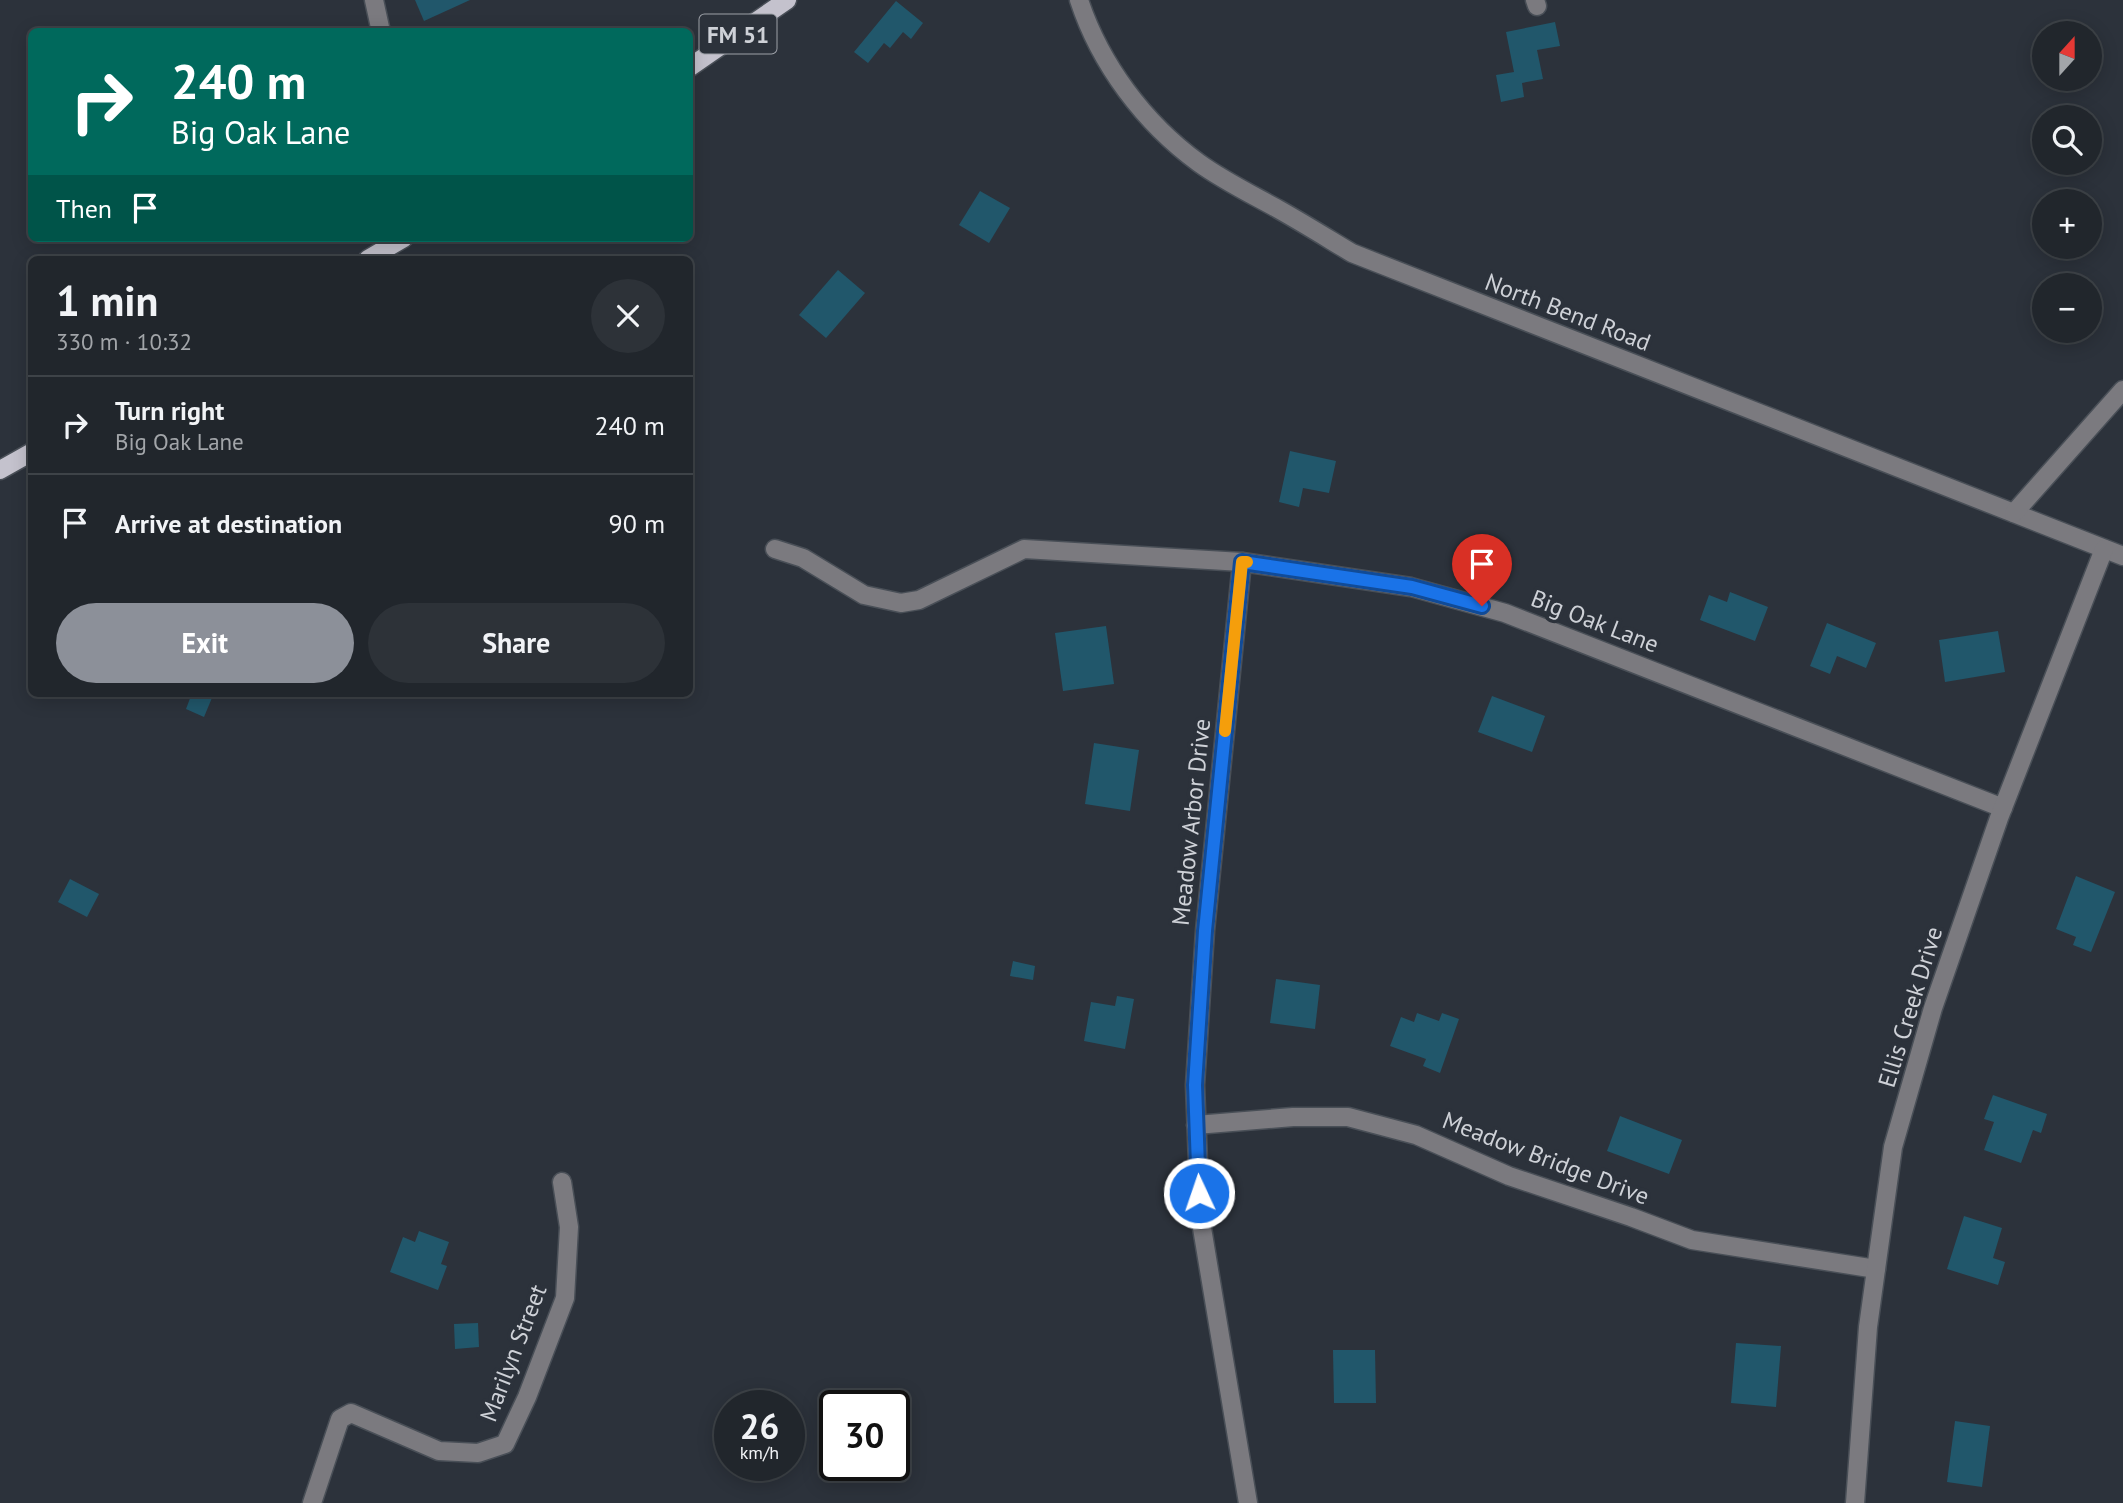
<!DOCTYPE html>
<meta charset="utf-8">
<style>
body{margin:0;font-family:"PT Sans",sans-serif;background:#2d3238;color:#f1f3f6;height:100vh;display:flex;flex-direction:column;font-size:26px;white-space:nowrap}
*{box-sizing:border-box;margin:0}
p{font-size:23px;color:#a2a5a9}
.icon{flex:none;width:38px;height:38px;fill:none;stroke:currentColor;stroke-width:2;stroke-linecap:round;stroke-linejoin:round}
.map{position:relative;flex:1;overflow:hidden}
.panel{position:absolute;left:28px;top:256px;width:665px;height:441px;display:flex;flex-direction:column;background:#21262c;border-radius:10px;box-shadow:0 4px 18px #0003,0 0 0 2px #3e4348}
.panel>*{flex:none}
.guide{position:absolute;left:28px;top:28px;width:665px;height:214px;border-radius:10px;box-shadow:0 4px 18px #0003,0 0 0 2px #3e4348;background:#00695c;color:#fff;overflow:hidden}
.needle{width:46px;rotate:21deg}
.fabs{position:absolute;left:2032px;top:21px;display:grid;gap:14px}
.fabs a{display:grid;place-items:center;width:70px;height:70px;border-radius:50%;background:#21262c;box-shadow:0 4px 18px #0003,0 0 0 2px #3e4348;font-size:35px}
.speed{position:absolute;left:714px;top:1390px;display:flex;gap:14px;font-size:35px;font-weight:700;text-align:center}
.speed>*{display:grid;place-content:center;width:91px;height:91px;border-radius:50%;background:#21262c;box-shadow:0 4px 18px #0003,0 0 0 2px #3e4348;line-height:1}
.speed small{font-size:18px;font-weight:400}
.speed .limit{border:4px solid #111;border-radius:10px;background:#fff;color:#111}
.pin{position:absolute;display:grid;place-items:center;width:60px;height:60px;color:#fff;margin:-72px -30px;border-radius:50% 50% 50% 0;rotate:-45deg;box-shadow:0 0 7px #0007}
.pin .icon{rotate:45deg}
.me{position:absolute;width:77px;margin:-38px;rotate:357deg;stroke-linejoin:round;filter:drop-shadow(0 0 5px #0008)}
.turn{display:flex;align-items:center;gap:24px;height:147px;padding:0 28px;font-size:32px}
.turn .icon{width:91px;height:91px;stroke-width:2.5}
.turn b{display:block;font-size:49px;line-height:60px}
.then{display:flex;align-items:center;height:66px;padding:0 28px;background:#0003;gap:14px;font-size:26px}
.round{display:grid;place-items:center;flex:none;width:74px;height:74px;border-radius:37px;background:#2d3238}
.summary{display:flex;align-items:center;justify-content:space-between;height:119px;padding:0 28px}
h1{font-size:42px;font-weight:600;line-height:52px}
.primary-button{display:flex;gap:14px;margin-top:auto;padding:14px 28px}
.primary-button a{flex:1;height:80px;border-radius:42px;background:#8c9099;color:#fff;font-size:28px;font-weight:600;line-height:80px;text-align:center}
.primary-button a+a{background:#2d3238;color:#f1f3f6}
ul{padding:0;list-style:none}
li{display:flex;align-items:center;gap:21px;height:98px;padding:0 28px;border-top:2px solid #3e4348}
li div{flex:1}
li b{display:block;font-size:26px}
li em{font-style:normal}
.map>svg:first-child{display:block}
</style>
<div class="map">
<svg width="2123" height="1503" viewBox="0 0 2123 1503">
<rect width="100%" height="100%" fill="#2c323b"/>
<g fill="#21576b">
<polygon points="415,0 470,0 424,21"/>
<polygon points="896,1 923,23 911,39 903,32 890,48 884,43 868,63 854,52"/>
<polygon points="1555,22 1560,46 1537,50 1543,79 1522,83 1524,97 1501,102 1496,75 1514,72 1506,32"/>
<polygon points="980,191 1010,208 989,243 959,225"/>
<polygon points="838,270 865,293 826,338 799,315"/>
<polygon points="1290,451 1336,461 1329,493 1303,488 1299,507 1279,502"/>
<polygon points="1730,592 1768,607 1755,641 1700,620 1709,595 1727,602"/>
<polygon points="1827,623 1876,643 1866,668 1837,656 1830,674 1810,666"/>
<polygon points="1106,626 1114,684 1063,691 1055,633"/>
<polygon points="1998,631 2005,672 1945,682 1939,640"/>
<polygon points="192,693 214,693 204,717 186,709"/>
<polygon points="1492,696 1545,716 1532,752 1478,732"/>
<polygon points="1094,743 1139,750 1130,811 1085,804"/>
<polygon points="2076,876 2115,892 2091,952 2073,945 2076,937 2056,929"/>
<polygon points="70,879 99,894 87,917 58,902"/>
<polygon points="1013,961 1035,966 1033,980 1010,976"/>
<polygon points="1276,979 1320,985 1315,1029 1270,1023"/>
<polygon points="1117,996 1134,999 1125,1049 1084,1041 1091,1002 1115,1006"/>
<polygon points="1417,1013 1439,1021 1442,1013 1459,1019 1440,1073 1423,1066 1426,1059 1390,1046 1401,1017 1414,1022"/>
<polygon points="1993,1095 2047,1114 2041,1133 2033,1130 2021,1163 1984,1150 1994,1122 1984,1119"/>
<polygon points="1620,1116 1682,1140 1669,1174 1607,1151"/>
<polygon points="1964,1216 2002,1228 1993,1258 2005,1262 1998,1285 1947,1269"/>
<polygon points="419,1231 449,1242 441,1264 447,1266 438,1290 390,1272 403,1237 415,1242"/>
<polygon points="478,1323 479,1347 455,1349 454,1324"/>
<polygon points="1736,1343 1781,1346 1776,1407 1731,1403"/>
<polygon points="1333,1350 1375,1350 1376,1403 1334,1403"/>
<polygon points="1955,1421 1990,1426 1982,1487 1947,1482"/>
</g>
<g fill="none" stroke-linecap="round" stroke-linejoin="round">
<defs>
<g id="minor">
<polyline points="374,0 381,32"/>
<path d="M1079 0C1100 64 1144 123 1199 163 1224 181 1251 194 1278 209 1303 223 1327 238 1352 253L2123 556"/>
<polyline points="1535,0 1537,6"/>
<polyline points="2014,513 2123,390"/>
<polyline points="775,549 803,558 864,595 901,603 919,600 1024,549 1242,562 1411,587 1505,613 2003,808"/>
<polyline points="1242,562 1205,931 1195,1085 1200,1216 1248,1503"/>
<polyline points="1196,1125 1293,1117 1348,1117 1416,1135 1509,1176 1631,1217 1692,1240 1876,1269"/>
<polyline points="312,1503 340,1419 351,1413 439,1451 478,1453 505,1444 527,1397 565,1298 569,1227 562,1182"/>
<polyline points="1855,1503 1868,1327 1893,1147 1933,1008 1999,818 2104,549"/>
</g>
<g id="major">
<polyline points="690,67 787,0"/>
<polyline points="368,259 404,238"/>
<polyline points="0,470 32,452"/>
</g>
</defs>
<use href="#minor" stroke="#494f57" stroke-width="21"/>
<use href="#major" stroke="#494f57" stroke-width="21"/>
<use href="#minor" stroke="#7b7a7f" stroke-width="18"/>
<use href="#major" stroke="#c4c2cd" stroke-width="18"/>
</g>
<g fill="none" stroke-linecap="round" stroke-linejoin="round">
<defs>
<polyline id="route" points="1199,1193 1195,1085 1205,931 1242,562 1412,587 1482,606"/>
</defs>
<use href="#route" stroke="#114b97" stroke-width="18"/>
<use href="#route" stroke="#1a73e8" stroke-width="12"/>
<polyline stroke="#f59e0b" stroke-width="12" points="1225,731 1242,562 1247,562"/>
</g>
<g text-anchor="middle" dominant-baseline="central" stroke-width="7" stroke-linejoin="round" paint-order="stroke">
<rect fill="#2c323b" stroke="#9da1a8" stroke-width="2" x="699.5" y="14.5" width="77" height="39" rx="5"/>
<g font-size="23" font-weight="bold" fill="#ced1d7">
<text x="738" y="34">FM 51</text>
</g>
<g font-size="24" fill="#ced1d7" stroke="#2c323b">
<text transform="translate(1568 312) rotate(21)">North Bend Road</text>
<text transform="translate(1595 621) rotate(21)">Big Oak Lane</text>
<text transform="translate(1191 822) rotate(-84)">Meadow Arbor Drive</text>
<text transform="translate(1910 1007) rotate(-73)">Ellis Creek Drive</text>
<text transform="translate(1546 1158) rotate(21)">Meadow Bridge Drive</text>
<text transform="translate(513 1353) rotate(-69)">Marilyn Street</text>
</g>
</g>
</svg>
<div class="fabs">
<a><svg class="needle" viewBox="-14 -14 28 28"><path d="M0-13l5 13h-10z" fill="#e53935"/><path d="M0 13l5-13h-10z" fill="#a2a5a9"/></svg></a>
<a><svg class="icon" aria-label="search" viewBox="0 0 24 24"><circle cx="10" cy="10" r="6"/><path d="M15 15l6 6"/></svg></a>
<a>+</a>
<a>−</a>
</div>
<div class="speed"><div>26<small>km/h</small></div><div class="limit">30</div></div>
<div class="pin" style="left:1482px;top:606px;background:#d93025"><svg class="icon" aria-label="arrive" viewBox="0 0 24 24"><path d="M6 21V4h12l-3 4 3 4H6"/></svg></div>
<svg class="me" style="left:1199px;top:1193px" viewBox="-20 -20 40 40"><circle r="17" fill="#1a73e8" stroke="#fff" stroke-width="3"/><path d="M0-11L8 9 0 5-8 9z" fill="#fff"/></svg>
<div class="guide">
<div class="turn"><svg class="icon" aria-label="right" viewBox="0 0 24 24"><path d="M7 20v-9h11M14 6l5 5-5 5"/></svg><div><b>240 m</b>Big Oak Lane</div></div>
<div class="then">Then<svg class="icon" aria-label="arrive" viewBox="0 0 24 24"><path d="M6 21V4h12l-3 4 3 4H6"/></svg></div>
</div>
<section class="panel">
<div class="summary"><div><h1>1 min</h1><p>330 m · 10:32</p></div><a class="round"><svg class="icon" aria-label="close" viewBox="0 0 24 24"><path d="M6 6l12 12M18 6L6 18"/></svg></a></div>
<ul>
<li><svg class="icon" aria-label="right" viewBox="0 0 24 24"><path d="M7 20v-9h11M14 6l5 5-5 5"/></svg><div><b>Turn right</b><p>Big Oak Lane</p></div><em>240 m</em></li>
<li><svg class="icon" aria-label="arrive" viewBox="0 0 24 24"><path d="M6 21V4h12l-3 4 3 4H6"/></svg><div><b>Arrive at destination</b></div><em>90 m</em></li>
</ul>
<div class="primary-button"><a>Exit</a><a>Share</a></div>
</section>
</div>
